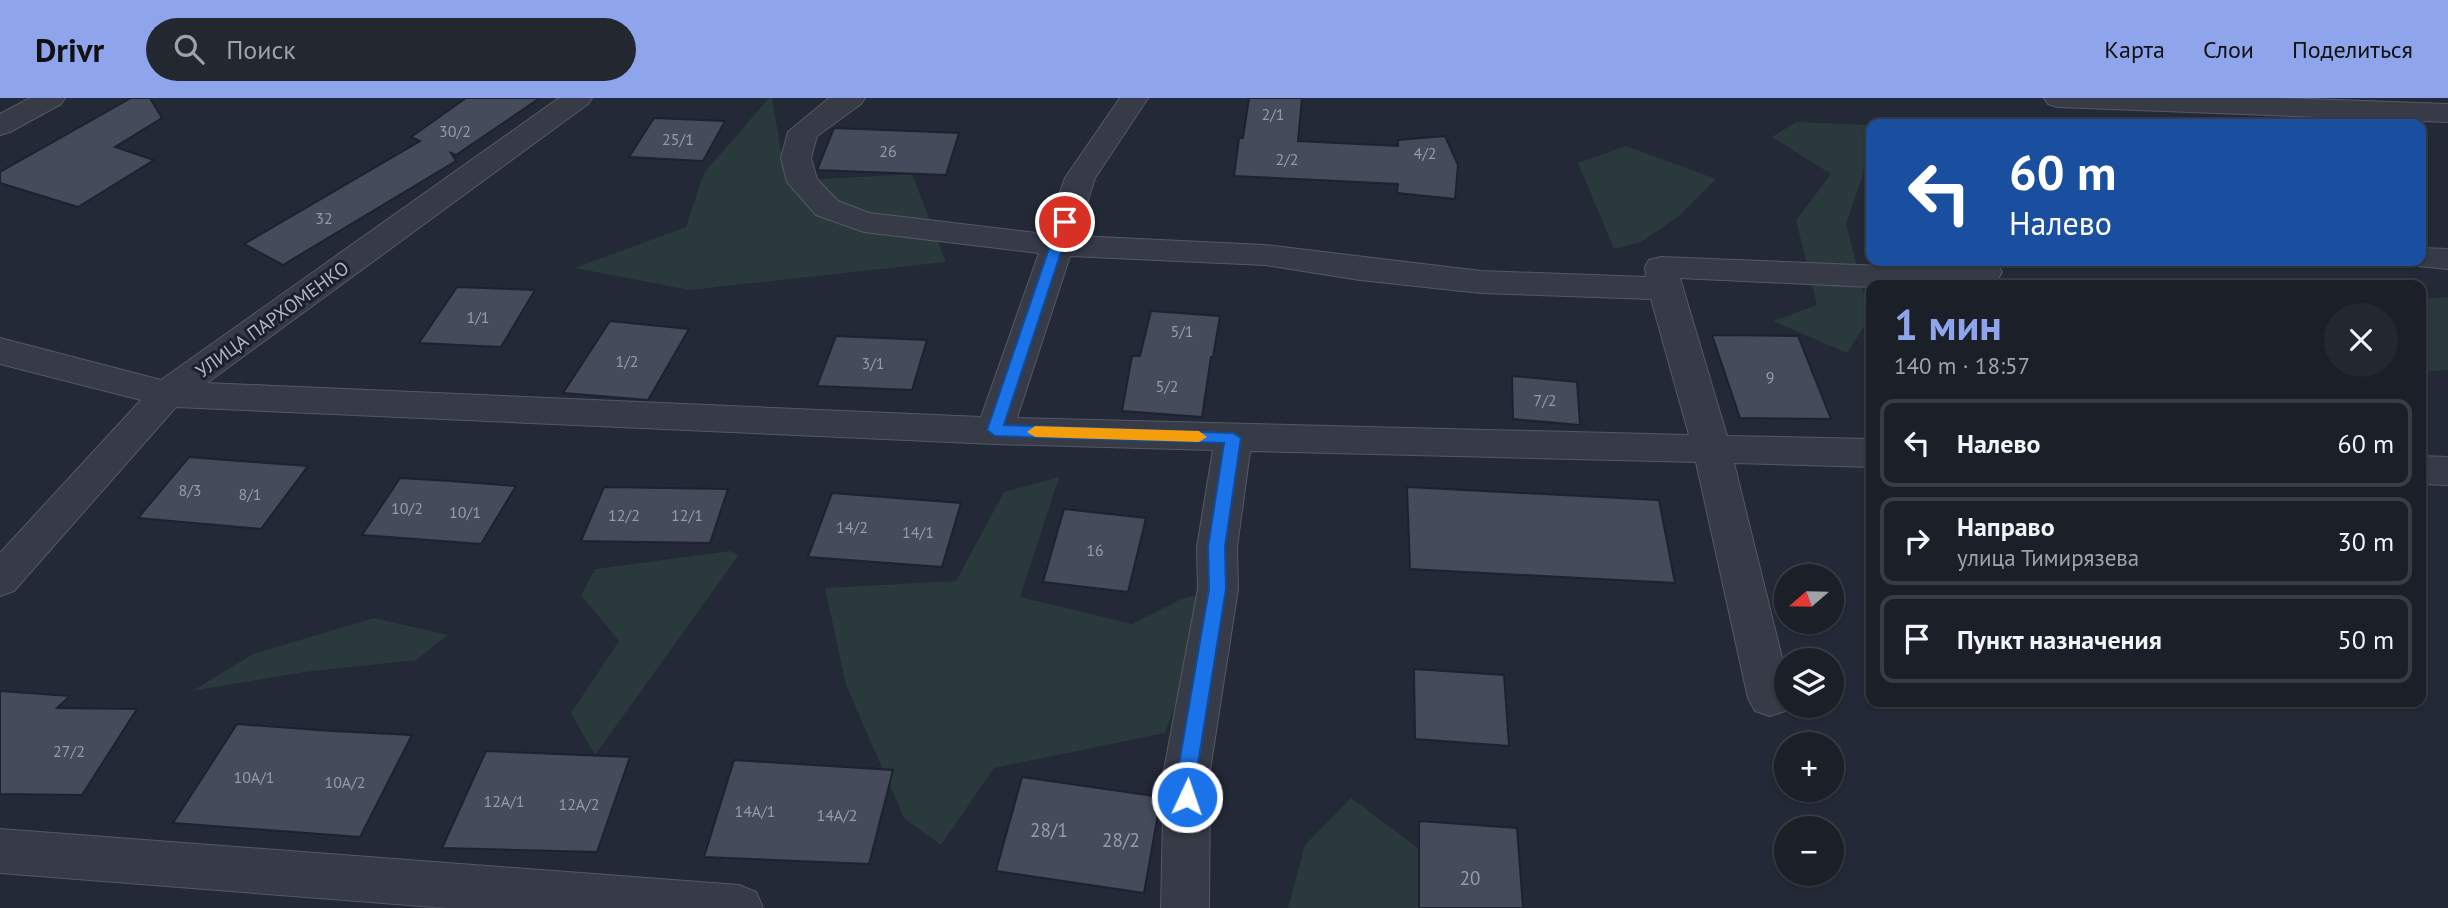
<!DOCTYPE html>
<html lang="ru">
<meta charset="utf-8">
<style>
body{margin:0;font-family:"PT Sans",sans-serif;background:#232730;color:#f1f3f6;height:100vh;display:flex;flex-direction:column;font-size:26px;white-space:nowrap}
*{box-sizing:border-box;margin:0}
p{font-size:23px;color:#9fa2a8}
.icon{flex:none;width:38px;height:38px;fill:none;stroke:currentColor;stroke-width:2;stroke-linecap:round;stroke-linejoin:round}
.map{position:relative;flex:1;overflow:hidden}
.side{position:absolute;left:1866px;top:182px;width:560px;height:427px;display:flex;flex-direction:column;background:#1a1f28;border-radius:14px;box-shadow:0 2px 5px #0004,0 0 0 2px #383d45}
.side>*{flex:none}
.banner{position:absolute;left:1866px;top:21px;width:560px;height:147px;border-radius:14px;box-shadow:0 2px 5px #0004,0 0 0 2px #383d45;background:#1a4fa0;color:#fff;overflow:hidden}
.needle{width:46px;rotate:250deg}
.controls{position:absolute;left:1774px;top:466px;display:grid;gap:14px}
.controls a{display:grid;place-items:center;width:70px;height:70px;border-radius:50%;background:#1a1f28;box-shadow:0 2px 5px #0004,0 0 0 2px #383d45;font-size:35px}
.pin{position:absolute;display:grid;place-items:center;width:60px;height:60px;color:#fff;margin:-30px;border:4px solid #fff;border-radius:50%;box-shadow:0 2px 7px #0007}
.me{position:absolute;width:77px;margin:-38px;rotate:3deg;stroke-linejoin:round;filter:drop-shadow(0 0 5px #0008)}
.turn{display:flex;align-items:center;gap:24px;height:147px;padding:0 28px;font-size:32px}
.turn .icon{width:91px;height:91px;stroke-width:2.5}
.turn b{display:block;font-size:49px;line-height:60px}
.round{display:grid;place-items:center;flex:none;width:74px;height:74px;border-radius:37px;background:#232730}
.summary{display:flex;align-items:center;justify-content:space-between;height:119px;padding:0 28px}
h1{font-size:42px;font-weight:800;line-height:52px;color:#8ea5ec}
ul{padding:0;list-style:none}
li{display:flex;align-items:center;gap:21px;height:88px;margin:0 14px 10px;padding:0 14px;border:4px solid #383d45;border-radius:14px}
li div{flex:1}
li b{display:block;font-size:26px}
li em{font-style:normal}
header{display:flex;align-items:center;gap:42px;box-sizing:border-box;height:98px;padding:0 35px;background:#8ea5ec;color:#111}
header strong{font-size:33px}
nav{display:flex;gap:38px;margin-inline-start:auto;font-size:24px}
.search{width:490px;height:63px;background:#232730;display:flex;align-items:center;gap:18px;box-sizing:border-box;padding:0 24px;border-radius:38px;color:#9fa2a8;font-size:26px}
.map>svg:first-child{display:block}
</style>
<header>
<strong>Drivr</strong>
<div class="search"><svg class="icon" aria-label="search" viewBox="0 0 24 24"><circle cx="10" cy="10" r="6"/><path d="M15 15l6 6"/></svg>Поиск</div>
<nav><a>Карта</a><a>Слои</a><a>Поделиться</a></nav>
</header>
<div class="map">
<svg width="2448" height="810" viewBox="0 0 2448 810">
<rect width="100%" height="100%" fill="#232936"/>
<g fill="#29393c">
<polygon points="769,0 772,0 786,83 912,76 946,164 689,192 575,170 686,129 704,75"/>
<polygon points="1796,24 1870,27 1863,76 1846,126 1870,219 1847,255 1773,223 1817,207 1796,122 1831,76 1772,39"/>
<polygon points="1626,48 1716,81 1679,118 1641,144 1614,151 1578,65"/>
<polygon points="2448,199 2448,272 2423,274 2420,268 2420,201"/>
<polygon points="1059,379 1020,499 1132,526 1181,501 1218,491 1165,635 994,670 941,747 904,720 846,587 825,490 956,483 1004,394"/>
<polygon points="731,453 738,458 595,657 571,615 619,543 581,497 595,471"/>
<polygon points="374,520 448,537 416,562 305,574 192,593 253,556"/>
<polygon points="1351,700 1418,750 1419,810 1288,810 1305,747"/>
</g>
<g fill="#454b5b" stroke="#1e222e" stroke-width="2">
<polygon points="131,0 150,0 162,20 115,49 154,62 78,109 0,85 0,74"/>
<polygon points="466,0 540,0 456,57 451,55 456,63 283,167 244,146 420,43 411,39"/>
<polygon points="1249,0 1302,0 1298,43 1398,48 1398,42 1445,38 1458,67 1455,101 1397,95 1398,86 1234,78 1239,40 1243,40"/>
<polygon points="654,20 725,23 703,63 629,59"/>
<polygon points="834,30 959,35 946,77 817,72"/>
<polygon points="457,189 535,192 501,249 419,245"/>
<polygon points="1151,213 1220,218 1213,259 1211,259 1202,319 1122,313 1132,258 1140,258"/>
<polygon points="610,223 689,231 648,302 563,295"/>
<polygon points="1712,237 1798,238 1831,321 1740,320"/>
<polygon points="836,238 927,242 912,292 817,288"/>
<polygon points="1512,278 1577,284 1580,327 1513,321"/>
<polygon points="189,359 240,363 308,368 261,431 138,420"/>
<polygon points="400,380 450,383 516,388 481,446 362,437"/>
<polygon points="604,389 665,390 728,391 710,445 581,443"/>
<polygon points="1407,389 1659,402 1675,485 1410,471"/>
<polygon points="832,395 961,405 942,469 808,459"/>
<polygon points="1064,411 1146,420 1128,494 1043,484"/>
<polygon points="1414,571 1504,577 1509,648 1415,641"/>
<polygon points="0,593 70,598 57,610 137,611 82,697 0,696"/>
<polygon points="237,626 332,633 412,637 360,739 173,725"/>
<polygon points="486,653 630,659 597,754 442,750"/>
<polygon points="734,662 893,672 869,766 704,759"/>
<polygon points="1022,679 1161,699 1144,795 996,773"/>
<polygon points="1419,723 1517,730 1523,810 1419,810"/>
</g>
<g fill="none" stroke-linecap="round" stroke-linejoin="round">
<defs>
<g id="minor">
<polygon points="30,0 65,0 61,6 10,34 0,37 0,16"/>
<path d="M559 0H592L588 6 207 285 981 319 1039 155 864 134 816 117 787 84 781 60 788 34 829 0H865L861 6 817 38 811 60 817 81 838 103 869 115 1045 136 1065 80 1120 0H1148L1095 80 1077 138 1265 147 1481 173 1646 179 1645 169 1649 162 1661 159 1882 168 1904 163H1986L1998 167 2002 174 1998 181 1986 185 1913 182 1871 189 1680 180 1727 338 1871 341V369L1734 365 1787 580 1788 607 1785 613 1770 618 1755 613 1748 600 1696 364 1250 353 1237 449 1238 491 1210 672 1209 810H1161L1164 672 1198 491 1197 449 1213 352 995 346 176 309 14 493 0 498V455L141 302 0 266V240L161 282ZM1070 158 1265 167 1360 182 1481 195 1651 201 1689 337 1017 320Z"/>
<polygon points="2044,0 2282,0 2448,6 2448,24 2058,9 2048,6"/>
<polygon points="2420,150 2448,151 2448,171 2409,167 2406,163 2420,163"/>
<polygon points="2420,358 2448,359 2448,387 2420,386"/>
<polygon points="0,731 739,787 756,794 763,810 447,810 0,775"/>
</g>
</defs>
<use href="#minor" stroke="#545965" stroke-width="2"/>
<use href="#minor" fill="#373b47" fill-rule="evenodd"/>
</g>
<polygon fill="#1a73e8" stroke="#114b97" stroke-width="2" points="1065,120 1071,124 1004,327 1233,335 1241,340 1225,449 1226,491 1197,672 1196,699 1193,705 1187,708 1180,705 1177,699 1178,672 1209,491 1208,449 1224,345 995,338 987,332 1058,124"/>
<polygon fill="#f59e0b" points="1035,328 1199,333 1207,339 1199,344 1035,339 1027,334"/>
<g text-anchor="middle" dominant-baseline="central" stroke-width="6" stroke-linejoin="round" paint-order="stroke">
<g font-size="16" fill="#969ba9">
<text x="1273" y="16">2/1</text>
<text x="455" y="33">30/2</text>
<text x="678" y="41">25/1</text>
<text x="888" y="53">26</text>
<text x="1425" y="55">4/2</text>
<text x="1287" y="61">2/2</text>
<text x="324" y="120">32</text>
<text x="478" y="219">1/1</text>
<text x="1182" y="233">5/1</text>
<text x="627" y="263">1/2</text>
<text x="873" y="265">3/1</text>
<text x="1770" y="279">9</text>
<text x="1167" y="288">5/2</text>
<text x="1545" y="302">7/2</text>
<text x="190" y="392">8/3</text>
<text x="250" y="396">8/1</text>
<text x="407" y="410">10/2</text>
<text x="465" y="414">10/1</text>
<text x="624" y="417">12/2</text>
<text x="687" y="417">12/1</text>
<text x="852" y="429">14/2</text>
<text x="918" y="434">14/1</text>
<text x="1095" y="452">16</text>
<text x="69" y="653">27/2</text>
<text x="254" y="679">10А/1</text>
<text x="345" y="684">10А/2</text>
<text x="504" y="703">12А/1</text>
<text x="579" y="706">12А/2</text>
<text x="755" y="713">14А/1</text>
<text x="837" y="717">14А/2</text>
</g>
<g font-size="19" fill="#b1b6c3" stroke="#1c202c">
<text transform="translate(272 221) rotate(-36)">УЛИЦА ПАРХОМЕНКО</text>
</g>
<g font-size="19" fill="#969ba9">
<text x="1049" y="732">28/1</text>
<text x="1121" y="742">28/2</text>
<text x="1470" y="780">20</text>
</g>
</g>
</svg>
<div class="controls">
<a><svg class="needle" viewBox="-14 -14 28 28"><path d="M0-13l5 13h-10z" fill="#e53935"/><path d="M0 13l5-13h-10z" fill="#9fa2a8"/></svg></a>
<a><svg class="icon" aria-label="layers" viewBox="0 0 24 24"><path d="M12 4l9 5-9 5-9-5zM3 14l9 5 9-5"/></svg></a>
<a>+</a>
<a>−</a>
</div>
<div class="pin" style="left:1065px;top:124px;background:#d93025"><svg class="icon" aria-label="arrive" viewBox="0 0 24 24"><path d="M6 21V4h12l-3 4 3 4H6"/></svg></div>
<svg class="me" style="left:1187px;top:699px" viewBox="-20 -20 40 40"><circle r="17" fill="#1a73e8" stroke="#fff" stroke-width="3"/><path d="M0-11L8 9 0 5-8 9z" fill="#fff"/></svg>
<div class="banner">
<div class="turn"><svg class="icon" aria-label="left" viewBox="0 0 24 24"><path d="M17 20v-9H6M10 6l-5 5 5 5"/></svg><div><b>60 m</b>Налево</div></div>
</div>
<section class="side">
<div class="summary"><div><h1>1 мин</h1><p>140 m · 18:57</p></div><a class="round"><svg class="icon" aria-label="close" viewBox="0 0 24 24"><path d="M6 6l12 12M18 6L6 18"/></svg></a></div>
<ul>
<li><svg class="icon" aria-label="left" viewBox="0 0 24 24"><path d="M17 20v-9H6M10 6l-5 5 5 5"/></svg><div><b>Налево</b></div><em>60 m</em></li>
<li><svg class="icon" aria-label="right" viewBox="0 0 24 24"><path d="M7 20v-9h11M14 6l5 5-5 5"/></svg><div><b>Направо</b><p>улица Тимирязева</p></div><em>30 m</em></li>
<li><svg class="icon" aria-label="arrive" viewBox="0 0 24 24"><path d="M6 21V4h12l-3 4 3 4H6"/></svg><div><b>Пункт назначения</b></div><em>50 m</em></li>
</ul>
</section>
</div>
